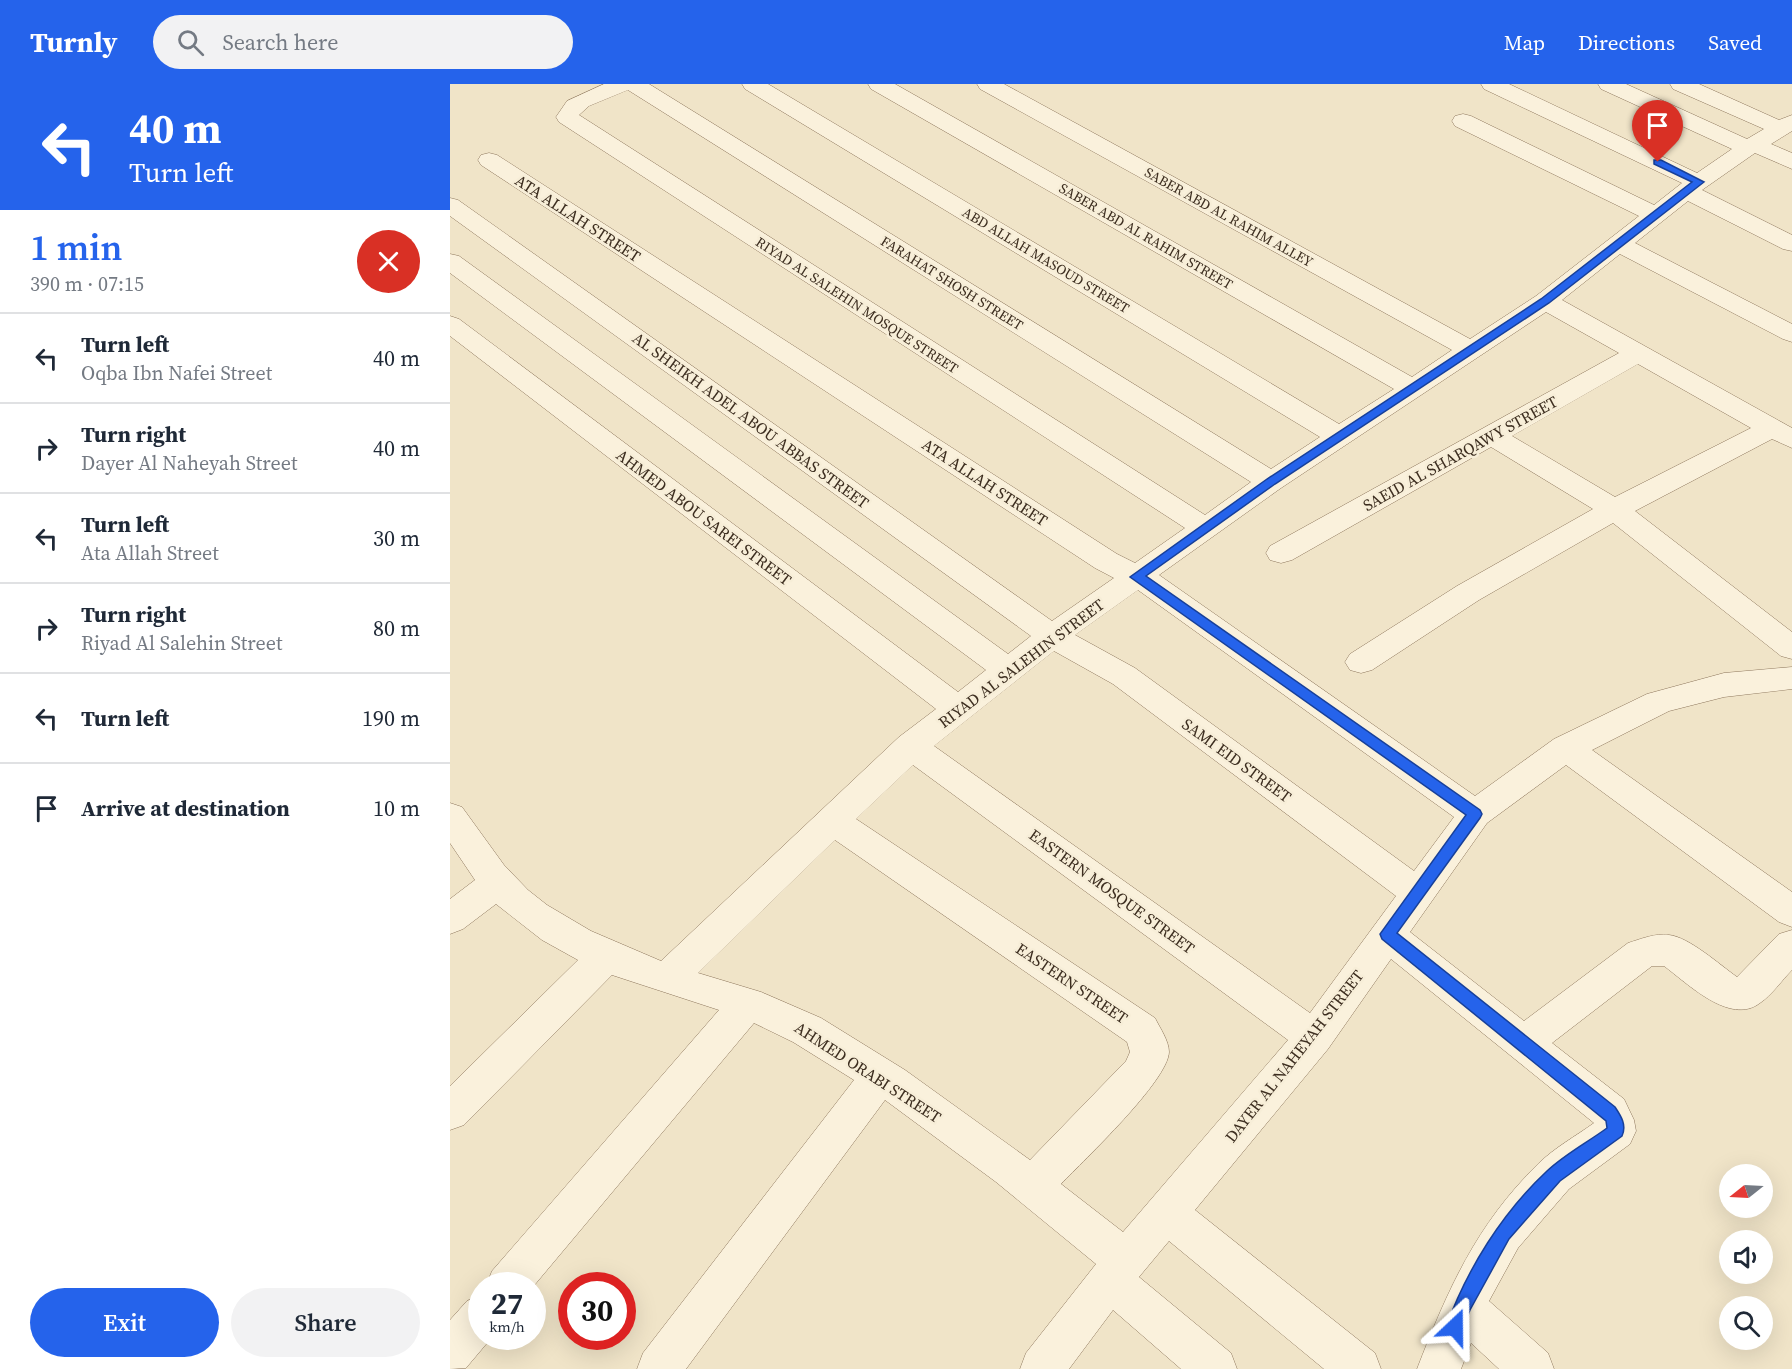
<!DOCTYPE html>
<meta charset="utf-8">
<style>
body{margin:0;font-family:"Source Serif 4",serif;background:#f2f2f3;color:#1f2937;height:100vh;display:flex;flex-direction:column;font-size:22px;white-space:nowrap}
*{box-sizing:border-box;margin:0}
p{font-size:20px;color:#747a83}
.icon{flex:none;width:33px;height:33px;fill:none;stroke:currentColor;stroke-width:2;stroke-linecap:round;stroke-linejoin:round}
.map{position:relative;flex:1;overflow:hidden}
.details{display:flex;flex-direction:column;background:#fff;width:450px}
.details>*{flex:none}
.top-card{background:#2563eb;color:#fff;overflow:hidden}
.needle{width:39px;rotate:252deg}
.controls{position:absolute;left:1269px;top:1080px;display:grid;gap:12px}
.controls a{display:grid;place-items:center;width:54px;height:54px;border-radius:50%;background:#fff;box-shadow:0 6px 24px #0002;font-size:30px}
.speed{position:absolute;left:18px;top:1188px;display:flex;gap:12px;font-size:30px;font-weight:700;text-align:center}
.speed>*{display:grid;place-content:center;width:78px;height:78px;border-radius:50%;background:#fff;box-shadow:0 6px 24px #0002;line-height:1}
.speed small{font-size:15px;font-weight:400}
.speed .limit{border:9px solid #d22;background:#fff;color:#111}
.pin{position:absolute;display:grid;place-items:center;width:51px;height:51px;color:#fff;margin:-62px -26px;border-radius:50% 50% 50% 0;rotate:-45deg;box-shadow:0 0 6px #0007}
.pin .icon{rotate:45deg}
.me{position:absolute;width:66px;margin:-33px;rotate:23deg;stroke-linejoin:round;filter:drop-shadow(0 0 4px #0008)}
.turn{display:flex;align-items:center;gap:21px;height:126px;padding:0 30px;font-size:27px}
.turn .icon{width:78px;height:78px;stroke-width:2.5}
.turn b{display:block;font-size:42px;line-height:51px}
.round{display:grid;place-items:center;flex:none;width:63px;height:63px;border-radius:32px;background:#f2f2f3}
.overview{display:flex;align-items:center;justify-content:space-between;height:102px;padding:0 30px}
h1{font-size:36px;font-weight:600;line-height:45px;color:#2563eb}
.cta{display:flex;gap:12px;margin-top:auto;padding:12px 30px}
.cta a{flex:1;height:69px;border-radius:36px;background:#2563eb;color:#fff;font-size:24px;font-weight:600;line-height:69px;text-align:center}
.cta a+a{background:#f2f2f3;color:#1f2937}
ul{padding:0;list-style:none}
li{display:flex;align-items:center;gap:18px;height:90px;padding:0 30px;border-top:2px solid #e0e1e3}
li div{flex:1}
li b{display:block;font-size:22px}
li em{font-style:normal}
header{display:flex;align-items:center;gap:36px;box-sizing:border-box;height:84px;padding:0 30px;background:#2563eb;color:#fff}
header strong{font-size:28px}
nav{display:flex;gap:33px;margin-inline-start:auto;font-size:21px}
.search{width:420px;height:54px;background:#f2f2f3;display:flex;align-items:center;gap:15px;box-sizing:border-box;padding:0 21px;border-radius:33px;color:#747a83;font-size:22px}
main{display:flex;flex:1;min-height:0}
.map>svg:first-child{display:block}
</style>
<header>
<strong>Turnly</strong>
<div class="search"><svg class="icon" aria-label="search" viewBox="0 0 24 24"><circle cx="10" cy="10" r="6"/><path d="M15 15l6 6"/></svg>Search here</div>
<nav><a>Map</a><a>Directions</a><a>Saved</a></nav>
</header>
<main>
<section class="details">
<div class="top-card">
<div class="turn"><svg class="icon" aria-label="left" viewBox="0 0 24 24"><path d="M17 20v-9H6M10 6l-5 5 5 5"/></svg><div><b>40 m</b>Turn left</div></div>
</div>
<div class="overview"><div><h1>1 min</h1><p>390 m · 07:15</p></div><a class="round" style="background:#d93025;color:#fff"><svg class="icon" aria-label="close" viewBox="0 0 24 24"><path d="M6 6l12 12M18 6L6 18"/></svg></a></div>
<ul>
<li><svg class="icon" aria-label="left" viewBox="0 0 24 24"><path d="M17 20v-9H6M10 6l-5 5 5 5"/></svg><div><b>Turn left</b><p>Oqba Ibn Nafei Street</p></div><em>40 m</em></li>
<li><svg class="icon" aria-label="right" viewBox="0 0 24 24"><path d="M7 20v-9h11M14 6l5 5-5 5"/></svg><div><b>Turn right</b><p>Dayer Al Naheyah Street</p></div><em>40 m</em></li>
<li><svg class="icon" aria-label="left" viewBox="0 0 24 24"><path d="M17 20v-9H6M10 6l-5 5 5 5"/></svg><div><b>Turn left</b><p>Ata Allah Street</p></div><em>30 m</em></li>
<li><svg class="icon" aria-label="right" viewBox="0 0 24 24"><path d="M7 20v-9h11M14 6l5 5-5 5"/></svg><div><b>Turn right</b><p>Riyad Al Salehin Street</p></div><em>80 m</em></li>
<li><svg class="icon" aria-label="left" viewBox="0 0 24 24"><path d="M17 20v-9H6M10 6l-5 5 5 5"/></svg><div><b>Turn left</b></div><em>190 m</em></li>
<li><svg class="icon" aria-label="arrive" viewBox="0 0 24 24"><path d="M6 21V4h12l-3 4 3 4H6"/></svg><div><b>Arrive at destination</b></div><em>10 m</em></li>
</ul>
<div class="cta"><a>Exit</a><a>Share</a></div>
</section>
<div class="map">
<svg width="1342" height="1285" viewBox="0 0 1342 1285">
<rect width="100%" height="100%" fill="#f0e4c8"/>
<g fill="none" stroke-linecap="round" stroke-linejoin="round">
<defs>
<g id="minor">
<path d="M154 0H199L821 385 870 353 295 5 292 0H318L889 340 944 305 421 5 418 0H445L962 293 1002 266 530 5 527 0H554L1020 255 1086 212 1189 132 1005 42 1002 37 1005 32 1013 30 1021 32 1204 121 1232 99 1034 5 1031 0H1059L1247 89 1282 65 1151 5 1148 0H1176L1297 55 1314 45 1223 5 1220 0H1249L1329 36 1342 31V47L1321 60 1342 69V85L1305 69 1252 106 1342 151V167L1333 165 1238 117 1185 159 1342 240V258L1333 255 1170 170 1112 216 1342 344V364L1322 355 1185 427 1342 548V575L1331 572 1163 439 1029 516 922 586 911 589 900 586 895 578 900 570 1007 502 1143 425 1041 363 842 476 831 479 820 476 816 469 820 462 1169 269 1096 228 831 404 709 491 1025 712 1104 655 1197 610 1274 589 1342 583V605L1274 613 1219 627 1142 666 1342 808V843L1329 838 1116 681 1037 739 960 848 1074 937 1178 859C1191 855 1205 849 1219 851 1239 853 1270 881 1287 893L1329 850 1342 846V886C1332 896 1322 911 1310 919 1280 942 1237 899 1214 882H1202L1102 959 1174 1015 1184 1036 1186 1047 1180 1060 1119 1105 1068 1164 1039 1217 1098 1269 1104 1285H1049L1021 1259 1011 1285H967C998 1205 1026 1141 1088 1080 1104 1064 1126 1052 1144 1039L941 875 878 965 745 1126 925 1269 931 1285H874L719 1157 689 1193 781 1269 787 1285H731L663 1226 619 1285H570L576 1269 646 1180 546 1098 435 1016 236 1285H187L193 1269 404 996 343 958 304 939 82 1204V1202H36L42 1187 269 926 162 891 14 1041 0 1046V1002L128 876 92 856 46 820 13 845 0 850V815L25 796 0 759V719L12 723 54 781 78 806 97 821 141 847 211 877 449 653 486 625 0 252V232L9 235 508 608 536 586 0 189V170L9 172 558 570 581 552 0 132V114L8 116 602 537 664 494 645 484 31 81 28 76 31 71 39 69 47 71 667 470 685 479 735 444 109 38 106 33 117 17ZM178 6 801 398 755 431 129 31 139 22ZM1188 280 1301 344 1165 413 1062 352ZM688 506 1004 733 964 787 685 584 625 551ZM604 567 663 600 946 812 860 929 484 662ZM463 681 838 956 673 1148 611 1100C634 1076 718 997 719 968 719 957 710 944 705 934L406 735ZM385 756 677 958 680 968 676 977 580 1076 455 986 371 934 311 908 248 889Z"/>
<polygon points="32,1211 32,1252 43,1252 16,1284 0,1285 0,1236 17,1217"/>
</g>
</defs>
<use href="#minor" stroke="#8d765c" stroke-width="1"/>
<use href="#minor" fill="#faf1dc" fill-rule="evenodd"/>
</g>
<path fill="#2563eb" stroke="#184099" stroke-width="1.5" d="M1204 76H1211L1254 98 1099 219 825 400 696 492 1030 726 1032 730 1030 734 947 849 1165 1023C1171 1032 1177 1041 1172 1052L1110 1097 1059 1155 1020 1226 1011 1249 1005 1252 998 1249 996 1243C1017 1185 1052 1129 1097 1087 1115 1070 1138 1058 1157 1044L1156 1037 932 855 930 850 1016 731 680 493 817 395 1091 215 1242 98 1204 80Z"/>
<g text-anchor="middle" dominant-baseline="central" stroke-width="5" stroke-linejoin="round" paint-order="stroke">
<g font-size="14" fill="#3d2e20" stroke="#f7eed8">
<text transform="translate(779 133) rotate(29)">SABER ABD AL RAHIM ALLEY</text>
<text transform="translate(696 152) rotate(30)">SABER ABD AL RAHIM STREET</text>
<text transform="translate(596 176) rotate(31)">ABD ALLAH MASOUD STREET</text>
<text transform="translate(502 199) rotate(32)">FARAHAT SHOSH STREET</text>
<text transform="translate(407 221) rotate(33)">RIYAD AL SALEHIN MOSQUE STREET</text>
</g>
<g font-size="16" fill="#3d2e20" stroke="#f7eed8">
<text transform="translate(128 134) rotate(33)">ATA ALLAH STREET</text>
<text transform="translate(301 336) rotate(36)">AL SHEIKH ADEL ABOU ABBAS STREET</text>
<text transform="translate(1010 369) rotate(-29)">SAEID AL SHARQAWY STREET</text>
<text transform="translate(535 398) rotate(33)">ATA ALLAH STREET</text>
<text transform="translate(254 433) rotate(37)">AHMED ABOU SAREI STREET</text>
<text transform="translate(571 579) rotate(-37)">RIYAD AL SALEHIN STREET</text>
<text transform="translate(787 676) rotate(36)">SAMI EID STREET</text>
<text transform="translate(662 807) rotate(36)">EASTERN MOSQUE STREET</text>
<text transform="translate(622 899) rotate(34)">EASTERN STREET</text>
<text transform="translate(844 972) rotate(-52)">DAYER AL NAHEYAH STREET</text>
<text transform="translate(418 988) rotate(33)">AHMED ORABI STREET</text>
</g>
</g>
</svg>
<div class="controls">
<a><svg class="needle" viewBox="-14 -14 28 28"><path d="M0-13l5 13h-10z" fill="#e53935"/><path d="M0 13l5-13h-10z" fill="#747a83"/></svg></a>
<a><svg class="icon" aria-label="sound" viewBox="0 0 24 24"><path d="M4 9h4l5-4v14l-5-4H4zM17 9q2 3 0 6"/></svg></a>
<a><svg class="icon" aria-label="search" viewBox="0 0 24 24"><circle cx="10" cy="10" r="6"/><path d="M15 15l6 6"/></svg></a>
</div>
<div class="speed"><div>27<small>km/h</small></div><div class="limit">30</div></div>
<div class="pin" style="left:1208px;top:78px;background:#d93025"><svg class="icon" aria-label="arrive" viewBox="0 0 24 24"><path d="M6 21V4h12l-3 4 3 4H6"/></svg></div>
<svg class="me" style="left:1005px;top:1243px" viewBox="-20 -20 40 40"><path d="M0-17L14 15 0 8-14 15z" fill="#2563eb" stroke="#fff" stroke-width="4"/></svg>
</div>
</main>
